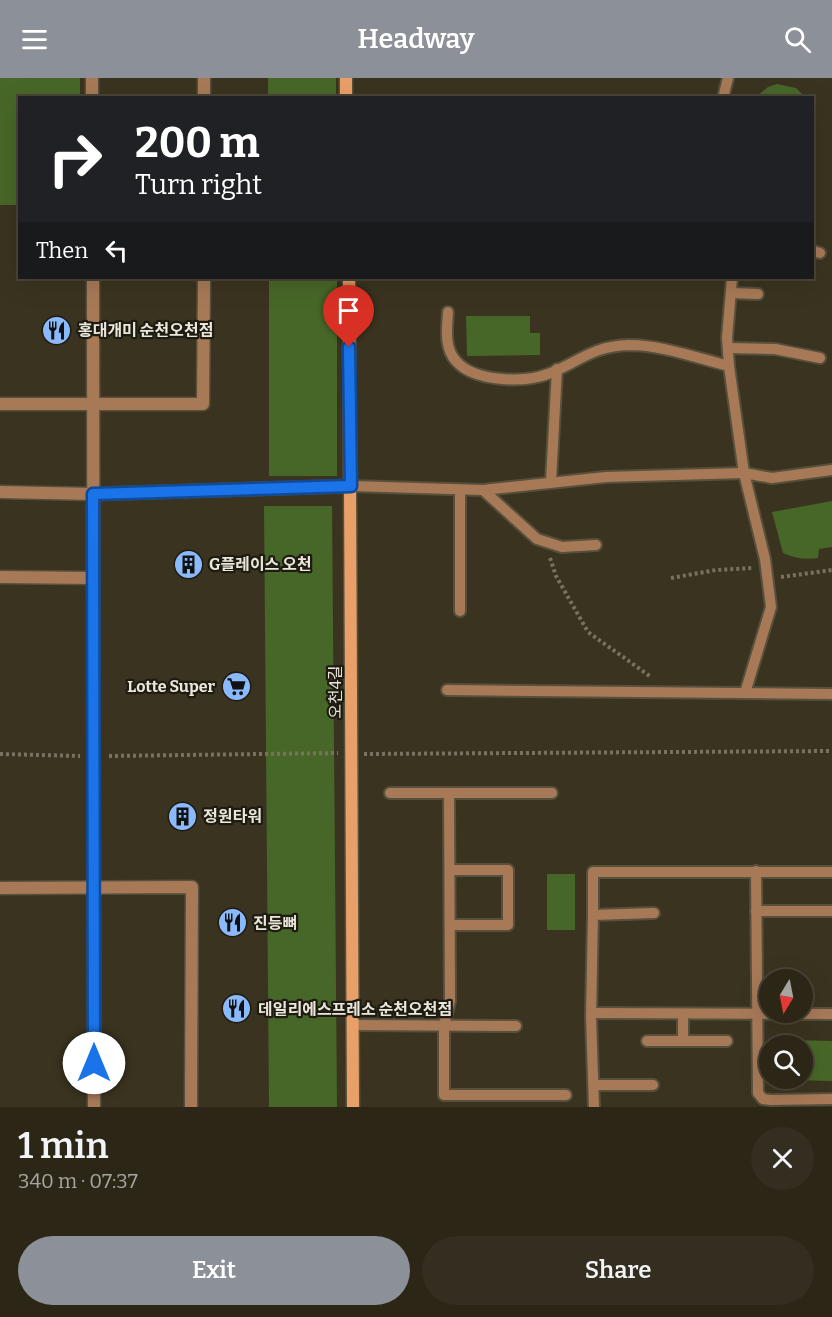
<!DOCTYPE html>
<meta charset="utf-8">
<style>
body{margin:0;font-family:Bitter,"Noto Sans KR",serif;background:#342e20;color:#f1f3f6;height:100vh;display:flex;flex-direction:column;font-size:22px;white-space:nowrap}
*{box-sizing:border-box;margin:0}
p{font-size:20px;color:#a6a5a1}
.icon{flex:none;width:33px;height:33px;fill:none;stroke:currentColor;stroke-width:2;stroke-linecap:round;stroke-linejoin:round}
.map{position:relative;height:1029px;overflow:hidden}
.side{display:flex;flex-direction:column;background:#2c2617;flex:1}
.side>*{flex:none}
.guide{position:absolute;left:18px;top:18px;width:796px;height:183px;border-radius:0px;box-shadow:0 6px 24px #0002,0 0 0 2px #484336;background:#202124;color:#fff;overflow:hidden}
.needle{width:39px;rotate:190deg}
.fabs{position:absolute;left:759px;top:891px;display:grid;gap:12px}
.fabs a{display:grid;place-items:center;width:54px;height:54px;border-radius:50%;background:#2c2617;box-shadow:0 6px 24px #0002,0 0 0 2px #484336;font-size:30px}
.pin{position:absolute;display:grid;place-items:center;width:51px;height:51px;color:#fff;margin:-62px -26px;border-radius:50% 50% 50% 0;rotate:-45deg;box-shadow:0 0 6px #0007}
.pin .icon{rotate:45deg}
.me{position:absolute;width:66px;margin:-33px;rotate:0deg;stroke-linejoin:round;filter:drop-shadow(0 0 4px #0008)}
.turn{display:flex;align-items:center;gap:21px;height:126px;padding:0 18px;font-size:27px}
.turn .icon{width:78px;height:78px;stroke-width:2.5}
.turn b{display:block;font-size:42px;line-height:51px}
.then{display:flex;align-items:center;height:57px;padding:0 18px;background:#0003;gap:12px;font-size:22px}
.round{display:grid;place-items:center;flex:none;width:63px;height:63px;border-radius:32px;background:#342e20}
.headline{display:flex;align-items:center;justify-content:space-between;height:102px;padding:0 18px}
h1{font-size:36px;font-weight:600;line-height:45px}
.cta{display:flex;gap:12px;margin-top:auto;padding:12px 18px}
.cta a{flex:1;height:69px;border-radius:36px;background:#8c9099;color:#fff;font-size:24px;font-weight:600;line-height:69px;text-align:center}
.cta a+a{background:#342e20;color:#f1f3f6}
header{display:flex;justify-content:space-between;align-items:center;height:78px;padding:0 18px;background:#8c9099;color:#fff;font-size:27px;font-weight:600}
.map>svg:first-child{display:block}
</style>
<header><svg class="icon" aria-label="menu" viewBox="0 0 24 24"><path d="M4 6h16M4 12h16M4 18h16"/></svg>Headway<svg class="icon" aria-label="search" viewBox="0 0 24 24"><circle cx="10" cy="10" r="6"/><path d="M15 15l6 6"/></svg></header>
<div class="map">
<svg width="832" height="1029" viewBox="0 0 832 1029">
<rect width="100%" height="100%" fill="#3a331f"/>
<g fill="#476728">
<polygon points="0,0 80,0 80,19 20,20 19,127 0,127"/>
<rect x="268" y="0" width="68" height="19"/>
<polygon points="777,6 796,10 805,19 756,19 768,9"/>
<rect x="269" y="200" width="68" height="198"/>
<polygon points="466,238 530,238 530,255 540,255 540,277 467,278"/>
<path d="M832 423V469L819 471 818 480C805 482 794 480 783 475L772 434Z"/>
<polygon points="264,428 332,428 337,1029 269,1029"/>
<rect x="547" y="796" width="28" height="56"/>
<polygon points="792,962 832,963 832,1003 791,1002 802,1000 802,968 792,967"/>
</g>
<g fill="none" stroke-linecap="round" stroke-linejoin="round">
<defs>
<g id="lane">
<polyline points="723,20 728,0"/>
<polyline points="813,173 820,175"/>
<polyline points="731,215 758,216"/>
<path d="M448 234C447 250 444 270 456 283 474 304 524 305 548 296 579 284 592 268 629 267 662 267 697 280 729 288"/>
<polyline points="728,270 775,271 820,280"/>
<polyline points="551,403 557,291"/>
<polyline points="351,408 483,412 606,399 744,395 729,288 727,260 732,200"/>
<polyline points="460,412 460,533"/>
<polyline points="483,412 537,461 562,469 596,467"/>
<polyline points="447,612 832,616"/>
<polyline points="745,615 771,529 765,481 744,395 772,400 832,392"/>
<polyline points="390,715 552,715"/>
<polyline points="449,715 450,923 444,947 444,1017 566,1017"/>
<polyline points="450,792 508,792 508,847 450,847"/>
<polyline points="756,793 758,1015 763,1021 771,1022 832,1021"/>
<polyline points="756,833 832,833"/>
<polyline points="593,837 593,794 832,794"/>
<polyline points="591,935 832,936"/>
<polyline points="683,936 683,963"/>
<polyline points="353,947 516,948"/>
<polyline points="647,963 727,963"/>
<polyline points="594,1007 653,1007"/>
<polyline points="594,1029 591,939 593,837 654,835"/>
</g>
<g id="street">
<polyline points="92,0 92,20"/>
<polyline points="204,20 204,0"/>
<polyline points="93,200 94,1029"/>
<polyline points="0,326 203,326 204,200"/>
<polyline points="0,414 93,416 351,408"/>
<polyline points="0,499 93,500"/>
<polyline points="0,810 192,809 191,1029"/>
</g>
<g id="secondary">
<polyline points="346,0 346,20"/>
<polyline points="349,200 353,1029"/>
</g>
</defs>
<use href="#lane" stroke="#56503d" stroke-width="14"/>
<use href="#street" stroke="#56503d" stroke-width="15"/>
<use href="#secondary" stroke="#56503d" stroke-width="15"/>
<g stroke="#797261" stroke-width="4" stroke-dasharray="3 3" stroke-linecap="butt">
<polyline points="550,480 556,498 588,554 651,599"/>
<polyline points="781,499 832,492"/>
<polyline points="671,500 716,492 753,490"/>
<polyline points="0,676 80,678"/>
<polyline points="364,676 832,673"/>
<polyline points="109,678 338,675"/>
</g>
<use href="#lane" stroke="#a77957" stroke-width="10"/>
<use href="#street" stroke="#a77957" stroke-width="12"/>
<use href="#secondary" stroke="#e99f68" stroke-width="12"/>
</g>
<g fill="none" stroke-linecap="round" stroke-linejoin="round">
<defs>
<polyline id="route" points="94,985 93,416 351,408 349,269"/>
</defs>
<use href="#route" stroke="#114b97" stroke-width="15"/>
<use href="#route" stroke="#1a73e8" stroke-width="10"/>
</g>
<defs>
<symbol id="restaurant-disc" viewBox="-11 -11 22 22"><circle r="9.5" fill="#8bbafc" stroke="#1e1b12"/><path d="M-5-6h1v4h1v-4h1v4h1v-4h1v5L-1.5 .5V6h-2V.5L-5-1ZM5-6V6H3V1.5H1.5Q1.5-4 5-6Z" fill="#111"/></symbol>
<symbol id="building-disc" viewBox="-11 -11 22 22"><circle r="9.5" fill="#8bbafc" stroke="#1e1b12"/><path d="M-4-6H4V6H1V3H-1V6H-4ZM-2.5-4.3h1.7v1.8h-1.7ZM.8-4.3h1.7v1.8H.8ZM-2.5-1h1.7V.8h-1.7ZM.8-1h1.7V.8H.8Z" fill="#111"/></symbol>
<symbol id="supermarket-disc" viewBox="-11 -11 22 22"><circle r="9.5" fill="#8bbafc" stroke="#1e1b12"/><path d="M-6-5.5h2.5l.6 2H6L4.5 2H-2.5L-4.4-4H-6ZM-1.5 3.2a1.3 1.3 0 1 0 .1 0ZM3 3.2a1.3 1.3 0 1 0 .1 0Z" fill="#111"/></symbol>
</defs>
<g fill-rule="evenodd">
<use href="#restaurant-disc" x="40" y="236" width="33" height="33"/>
<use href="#building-disc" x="172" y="470" width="33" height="33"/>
<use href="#supermarket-disc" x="220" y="592" width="33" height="33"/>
<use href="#building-disc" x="166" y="722" width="33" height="33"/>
<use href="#restaurant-disc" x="216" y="828" width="33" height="33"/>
<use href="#restaurant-disc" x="220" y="914" width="33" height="33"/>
</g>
<g text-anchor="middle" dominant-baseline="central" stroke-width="4.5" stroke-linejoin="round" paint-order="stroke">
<g font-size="16" font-weight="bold" fill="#ebe6da" stroke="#1e1b12" text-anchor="start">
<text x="78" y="252">홍대개미 순천오천점</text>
<text x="209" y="486">G플레이스 오천</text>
<text x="215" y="608" text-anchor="end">Lotte Super</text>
<text x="203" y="738">정원타워</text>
<text x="253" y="845">진등뼈</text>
<text x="258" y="931">데일리에스프레소 순천오천점</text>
</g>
<g font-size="16" fill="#ebe6da" stroke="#1e1b12">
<text transform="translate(335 614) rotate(-90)">오천4길</text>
</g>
</g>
</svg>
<div class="fabs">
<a><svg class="needle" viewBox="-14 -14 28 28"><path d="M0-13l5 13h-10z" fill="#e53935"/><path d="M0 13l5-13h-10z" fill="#a6a5a1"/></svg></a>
<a><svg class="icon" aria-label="search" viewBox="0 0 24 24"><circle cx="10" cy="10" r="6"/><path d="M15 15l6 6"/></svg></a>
</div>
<div class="pin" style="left:349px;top:269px;background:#d93025"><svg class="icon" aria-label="arrive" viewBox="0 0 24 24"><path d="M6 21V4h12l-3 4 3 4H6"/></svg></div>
<svg class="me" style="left:94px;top:985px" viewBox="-20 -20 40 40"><circle r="19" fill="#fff"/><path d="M0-13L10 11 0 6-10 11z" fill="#1a73e8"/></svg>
<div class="guide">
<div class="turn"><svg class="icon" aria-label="right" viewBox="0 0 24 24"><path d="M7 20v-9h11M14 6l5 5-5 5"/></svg><div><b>200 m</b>Turn right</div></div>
<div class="then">Then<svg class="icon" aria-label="left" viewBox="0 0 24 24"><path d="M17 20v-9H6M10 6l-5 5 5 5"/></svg></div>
</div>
</div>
<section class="side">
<div class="headline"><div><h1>1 min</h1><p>340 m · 07:37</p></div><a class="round"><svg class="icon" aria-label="close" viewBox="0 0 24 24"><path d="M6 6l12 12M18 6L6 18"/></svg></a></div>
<div class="cta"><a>Exit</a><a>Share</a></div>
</section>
